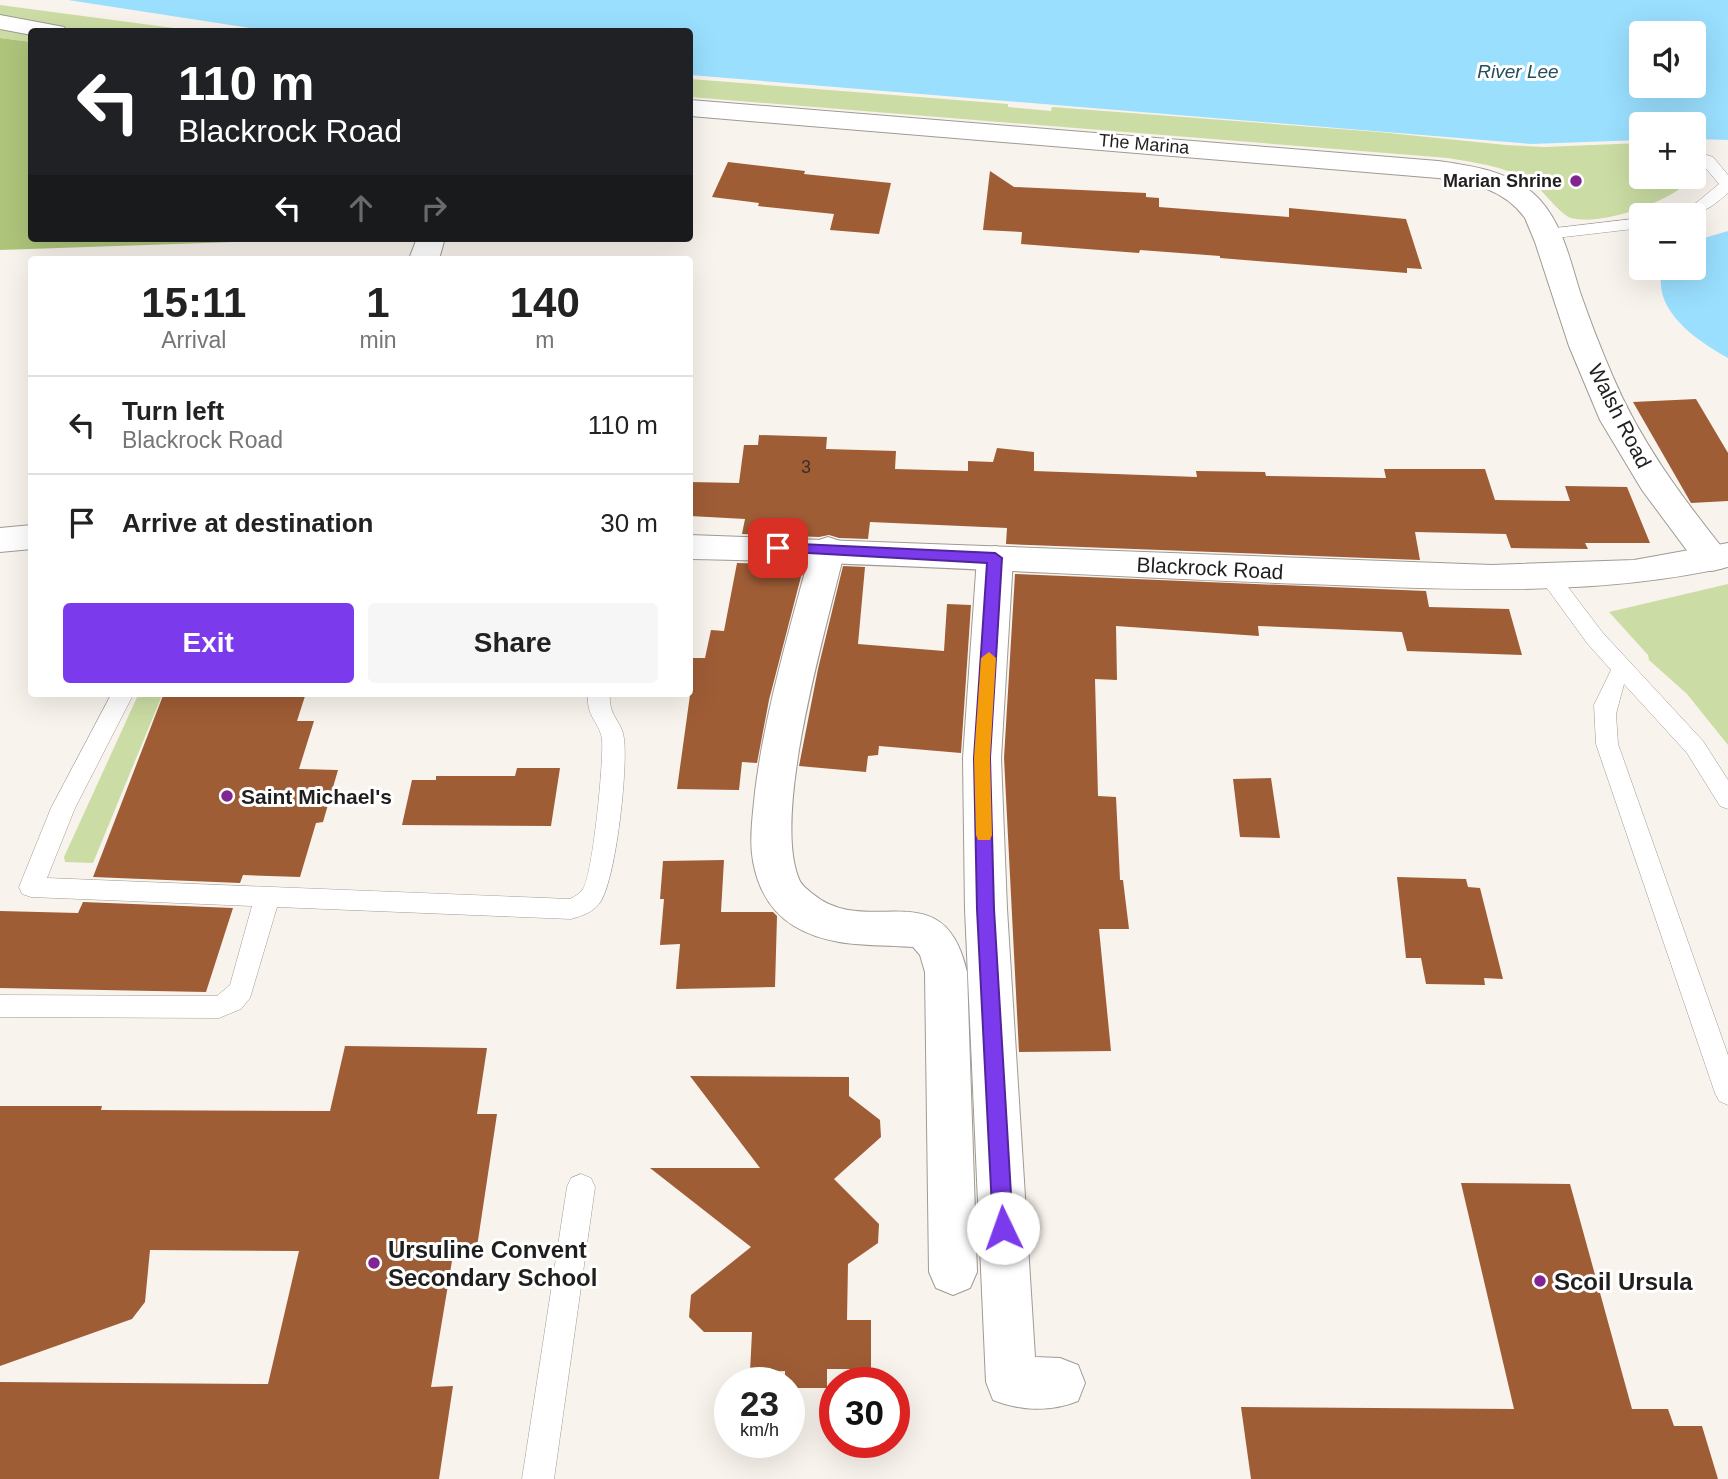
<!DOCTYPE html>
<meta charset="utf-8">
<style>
body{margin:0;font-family:Arial,sans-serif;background:#f6f6f6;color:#222;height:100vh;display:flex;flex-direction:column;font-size:26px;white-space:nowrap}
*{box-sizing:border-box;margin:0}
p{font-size:23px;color:#767676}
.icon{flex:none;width:38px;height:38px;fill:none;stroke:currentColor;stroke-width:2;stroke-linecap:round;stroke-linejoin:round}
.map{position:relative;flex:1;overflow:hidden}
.sheet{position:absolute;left:28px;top:256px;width:665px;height:441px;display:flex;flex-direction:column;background:#fff;border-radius:7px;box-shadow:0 7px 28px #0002}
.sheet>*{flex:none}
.hud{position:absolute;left:28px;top:28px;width:665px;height:214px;border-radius:7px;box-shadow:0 7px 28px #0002;background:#202124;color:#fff;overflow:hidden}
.tools{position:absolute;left:1629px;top:21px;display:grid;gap:14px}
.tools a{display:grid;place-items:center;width:77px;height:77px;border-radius:7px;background:#fff;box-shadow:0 7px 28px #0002;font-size:35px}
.speed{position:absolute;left:714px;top:1367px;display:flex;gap:14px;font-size:35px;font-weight:700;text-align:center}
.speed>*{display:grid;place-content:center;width:91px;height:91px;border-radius:50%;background:#fff;box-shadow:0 7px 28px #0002;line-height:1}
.speed small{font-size:18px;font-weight:400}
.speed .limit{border:10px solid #d22;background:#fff;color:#111}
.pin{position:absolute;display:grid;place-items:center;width:60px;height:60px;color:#fff;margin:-30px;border-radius:14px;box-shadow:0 4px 10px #0006}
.me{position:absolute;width:77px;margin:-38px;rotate:357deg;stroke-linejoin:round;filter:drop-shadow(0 0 5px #0008)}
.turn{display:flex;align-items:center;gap:24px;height:147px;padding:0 35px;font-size:32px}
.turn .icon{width:91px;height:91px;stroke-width:2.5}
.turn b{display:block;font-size:49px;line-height:60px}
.lanes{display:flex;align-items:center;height:66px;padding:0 35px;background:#0003;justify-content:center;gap:35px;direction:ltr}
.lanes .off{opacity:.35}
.eta{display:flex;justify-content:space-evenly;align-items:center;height:119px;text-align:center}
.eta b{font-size:42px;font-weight:800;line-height:49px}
.action{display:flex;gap:14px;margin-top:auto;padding:14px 35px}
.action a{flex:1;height:80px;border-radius:7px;background:#7c3aed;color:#fff;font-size:28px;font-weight:800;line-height:80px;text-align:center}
.action a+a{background:#f6f6f6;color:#222}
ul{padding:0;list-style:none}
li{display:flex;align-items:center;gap:21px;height:98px;padding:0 35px;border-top:2px solid #e0e0e0}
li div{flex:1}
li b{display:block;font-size:26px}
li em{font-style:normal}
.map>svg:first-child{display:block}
</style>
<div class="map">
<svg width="1728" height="1479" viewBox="0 0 1728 1479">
<rect width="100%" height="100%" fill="#f9f3ed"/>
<g fill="#cbdda4">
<polygon points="0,5 196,31 32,32 31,42 0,38"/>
<path d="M690 79 1008 104V107L1051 111 1052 107 1379 132 1506 145 1544 147 1641 143 1642 177H1687L1688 182C1667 203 1601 226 1571 218 1561 215 1545 193 1535 185 1511 167 1477 163 1448 158L690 97Z"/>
<polygon points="1728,584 1728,745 1687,694 1649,660 1648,655 1609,612"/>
<polygon points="139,693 163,693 93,863 65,862 64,857"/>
</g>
<polygon fill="#aec47a" points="0,38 31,42 32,238 349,238 0,250"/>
<g fill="#9adffe" fill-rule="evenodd">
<path d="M68 0H1728V140L1694 139V124H1642L1641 140 1531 144 690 75V32L319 31 250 28ZM1642 33H1694V86H1642Z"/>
<path d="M1728 231V358C1697 341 1650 309 1663 268H1694V241Z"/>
</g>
<g fill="#9f5d36">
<polygon points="728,162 805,171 804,174 891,183 879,234 830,230 834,214 758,206 759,203 712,197"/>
<polygon points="990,171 1014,187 1146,193 1146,197 1159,198 1159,207 1289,217 1289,208 1406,219 1422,269 1407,268 1407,273 1220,258 1220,256 1140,250 1139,253 1021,244 1022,232 983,230"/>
<polygon points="1696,399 1728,453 1728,501 1691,503 1633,402"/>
<polygon points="759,435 827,437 826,449 896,451 895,469 968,471 968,461 993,462 997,448 1034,452 1034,471 1197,477 1196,471 1265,472 1266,476 1386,478 1384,469 1485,469 1495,500 1570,501 1565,486 1627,487 1650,543 1585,543 1588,549 1511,548 1506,534 1415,532 1420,560 1006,544 1007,528 870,522 868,539 839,538 829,535 819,537 742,534 745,519 690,516 690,482 739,483 744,445 758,445"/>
<polygon points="737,563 804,565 769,700 757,763 742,762 739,790 677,789 690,695 690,658 705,658 711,630 724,631"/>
<polygon points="843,566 865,567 858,644 944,651 947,604 971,605 961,753 879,746 878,755 868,756 866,772 799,766 818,669"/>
<polygon points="1015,574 1426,591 1429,607 1509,609 1522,655 1407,651 1402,632 1258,626 1259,636 1116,626 1117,680 1095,679 1098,796 1116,797 1120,880 1123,880 1129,929 1099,929 1111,1051 1019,1052 1004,758"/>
<polygon points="164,693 306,693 297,721 314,721 299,769 338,770 323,822 316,823 300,877 243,875 240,883 93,877"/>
<polygon points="517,768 560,768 551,826 402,825 412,780 436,780 436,776 515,776"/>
<polygon points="1271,778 1280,838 1240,837 1233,779"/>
<polygon points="724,860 721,912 773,912 777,916 775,987 676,989 680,944 660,945 664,899 660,899 663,861"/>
<polygon points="1397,877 1466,879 1468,887 1480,888 1503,979 1484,978 1485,985 1426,984 1421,958 1406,958"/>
<polygon points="83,902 233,908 206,992 0,988 0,911 78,913"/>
<polygon points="345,1046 487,1048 477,1114 497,1114 477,1247 454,1249 431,1387 453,1386 439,1479 0,1479 0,1382 268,1384 299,1251 150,1250 145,1302 132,1319 0,1366 0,1106 102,1106 101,1110 330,1111"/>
<polygon points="690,1076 849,1077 849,1096 880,1120 881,1137 834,1179 879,1224 878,1243 848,1264 847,1320 871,1320 871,1369 827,1369 827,1388 789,1388 789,1382 785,1382 785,1371 750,1372 752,1332 704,1332 689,1317 691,1295 751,1247 650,1168 760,1168"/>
<polygon points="1461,1183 1570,1184 1632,1409 1668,1409 1674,1426 1702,1426 1718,1479 1251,1479 1241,1407 1514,1409"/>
</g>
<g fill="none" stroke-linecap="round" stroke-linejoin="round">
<defs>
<g id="lane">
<path d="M1707 155 1713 157 1728 175V193C1706 212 1700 215 1671 215L1673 211 1696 203 1719 184 1699 160Z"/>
<polygon points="1642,218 1642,228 1547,239 1538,234 1547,229"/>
<polygon points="1551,572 1558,574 1603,633 1703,741 1728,780 1728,809 1720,806 1687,753 1624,684 1616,714 1618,744 1728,1055 1728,1105 1719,1101 1715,1093 1596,744 1594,705 1611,670 1587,643 1544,584 1541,579 1544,574"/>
<path d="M112 693H134L75 808 47 878 570 899C575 896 580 894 583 889 593 874 604 759 602 739 599 721 586 718 588 693H610C608 717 622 720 624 739 628 767 616 883 599 904 592 913 581 916 571 919L277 907 250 998 241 1009 219 1018 0 1017V995L217 996 230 985 252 906 31 897 22 894 19 887 51 808Z"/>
<polygon points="581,1174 591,1178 595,1187 554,1479 522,1479 567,1187 571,1178"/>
</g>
<g id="street">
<polygon points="0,15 64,27 67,32 32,32 32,35 0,29"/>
<path d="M690 100 1438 161C1474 166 1515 172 1540 200 1563 226 1570 260 1580 292 1590 321 1601 349 1613 377 1640 441 1681 496 1724 550L1728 562 1724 568 1712 571 1700 568 1642 490 1600 420 1569 346 1535 242 1525 218C1504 189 1471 182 1438 178L690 116Z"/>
<polygon points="417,238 445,238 439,259 409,259"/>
<path d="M828 537 840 541 845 549C828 623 771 812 799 879 801 885 808 890 813 894 868 940 944 869 967 972L977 1272 970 1288 953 1295 936 1288 929 1272 925 972 920 955 913 947C872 944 830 948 794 926 770 911 758 889 753 861 749 839 753 814 755 792 765 710 790 629 811 549L816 541Z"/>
<path d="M995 546 1007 549 1013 558 1001 758 1007 909 1035 1357 1060 1358 1078 1365 1085 1383 1078 1401C1051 1412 1020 1411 993 1400L986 1382 965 909 963 758 977 558 983 549Z"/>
</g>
<g id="secondary">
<polygon points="32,525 32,549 0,552 0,528"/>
<path d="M690 535 1492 565 1634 560 1728 543V567C1589 598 1449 589 1307 584 1102 577 896 563 690 559Z"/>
</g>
</defs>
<use href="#lane" stroke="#9f9a94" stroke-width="1"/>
<use href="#street" stroke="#9f9a94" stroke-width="2"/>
<use href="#secondary" stroke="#9f9a94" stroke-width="2"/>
<use href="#lane" fill="#fff" fill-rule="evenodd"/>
<use href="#street" fill="#fff" fill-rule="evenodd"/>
<use href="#secondary" fill="#fff" fill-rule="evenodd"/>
</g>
<polygon fill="#7c3aed" stroke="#51269a" stroke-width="2" points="778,543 995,553 1002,558 990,758 994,909 1013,1228 1010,1234 1003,1237 996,1234 993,1228 977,909 974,758 987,563 773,551 771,548"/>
<polygon fill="#f59e0b" points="989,652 996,658 990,758 992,835 990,840 978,840 976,835 974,758 981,658"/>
<g fill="#802591" stroke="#fff" stroke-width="2.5">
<circle cx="1576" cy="181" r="7"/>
<circle cx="227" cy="796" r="7"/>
<circle cx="374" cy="1263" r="7"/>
<circle cx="1540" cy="1281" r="7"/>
</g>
<g text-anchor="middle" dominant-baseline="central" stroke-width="6" stroke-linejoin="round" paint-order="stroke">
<g font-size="18" fill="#211f1d" stroke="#fff">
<text transform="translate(1144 144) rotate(5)">The Marina</text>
</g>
<g font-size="18" font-weight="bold" fill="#211f1d" stroke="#fff" text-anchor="end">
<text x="1562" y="181">Marian Shrine</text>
</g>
<g font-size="18" fill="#402e23">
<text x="806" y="467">3</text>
</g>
<g font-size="19" font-style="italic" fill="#264d5e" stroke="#fff">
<text x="1518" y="71">River Lee</text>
</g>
<g font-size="21" fill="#211f1d" stroke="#fff">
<text transform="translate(1620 416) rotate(63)">Walsh Road</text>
<text transform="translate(1210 568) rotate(3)">Blackrock Road</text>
</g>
<g font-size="21" font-weight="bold" fill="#211f1d" stroke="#fff" text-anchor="start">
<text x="241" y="796">Saint Michael's</text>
</g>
<g font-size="24" font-weight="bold" fill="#211f1d" stroke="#fff" text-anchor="start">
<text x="388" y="1249">Ursuline Convent<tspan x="388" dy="28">Secondary School</tspan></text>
<text x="1554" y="1281">Scoil Ursula</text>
</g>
</g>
</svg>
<div class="tools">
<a><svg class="icon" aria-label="sound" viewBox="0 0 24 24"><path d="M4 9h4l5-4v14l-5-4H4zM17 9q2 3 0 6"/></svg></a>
<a>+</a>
<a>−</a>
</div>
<div class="speed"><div>23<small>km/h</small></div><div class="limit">30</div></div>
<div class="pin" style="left:778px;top:548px;background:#d93025"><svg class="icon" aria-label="arrive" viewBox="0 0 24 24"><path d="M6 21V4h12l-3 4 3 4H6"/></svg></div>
<svg class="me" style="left:1003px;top:1228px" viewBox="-20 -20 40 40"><circle r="19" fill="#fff"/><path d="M0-13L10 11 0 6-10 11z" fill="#7c3aed"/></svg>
<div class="hud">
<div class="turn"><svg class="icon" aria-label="left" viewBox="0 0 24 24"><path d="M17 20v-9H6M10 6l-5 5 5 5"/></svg><div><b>110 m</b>Blackrock Road</div></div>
<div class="lanes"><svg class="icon" aria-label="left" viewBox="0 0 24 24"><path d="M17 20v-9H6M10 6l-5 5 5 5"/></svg><svg class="icon off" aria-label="ahead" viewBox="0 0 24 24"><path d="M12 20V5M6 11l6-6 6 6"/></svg><svg class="icon off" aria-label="right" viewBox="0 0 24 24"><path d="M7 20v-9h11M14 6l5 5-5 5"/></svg></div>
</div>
<section class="sheet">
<div class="eta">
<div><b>15:11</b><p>Arrival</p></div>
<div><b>1</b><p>min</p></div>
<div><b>140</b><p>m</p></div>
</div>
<ul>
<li><svg class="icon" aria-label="left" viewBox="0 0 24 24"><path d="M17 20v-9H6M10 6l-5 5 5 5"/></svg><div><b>Turn left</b><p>Blackrock Road</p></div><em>110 m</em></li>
<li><svg class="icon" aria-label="arrive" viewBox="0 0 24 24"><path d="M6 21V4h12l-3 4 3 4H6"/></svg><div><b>Arrive at destination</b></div><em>30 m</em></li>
</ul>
<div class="action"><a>Exit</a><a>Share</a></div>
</section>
</div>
